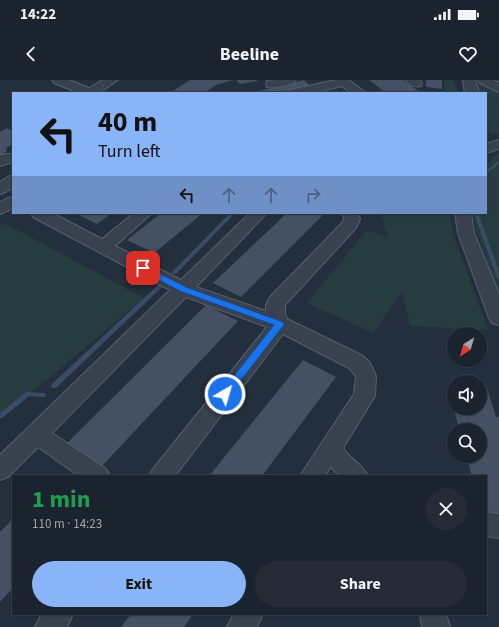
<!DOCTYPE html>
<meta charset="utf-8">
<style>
body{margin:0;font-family:"Source Sans 3",sans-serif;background:#242b36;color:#f1f3f6;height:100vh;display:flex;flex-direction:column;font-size:15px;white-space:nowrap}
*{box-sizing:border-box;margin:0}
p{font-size:13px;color:#a0a4aa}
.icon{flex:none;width:22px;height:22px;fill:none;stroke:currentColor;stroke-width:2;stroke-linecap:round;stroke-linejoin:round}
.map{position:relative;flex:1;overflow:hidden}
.drawer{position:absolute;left:12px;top:395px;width:475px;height:140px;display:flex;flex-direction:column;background:#1b232e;border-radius:0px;box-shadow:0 1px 3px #0004,0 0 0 1px #39404a}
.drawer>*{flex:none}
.guide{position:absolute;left:12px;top:12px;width:475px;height:122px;border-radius:0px;box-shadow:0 1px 3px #0004,0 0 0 1px #39404a;background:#8ab4f8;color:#111;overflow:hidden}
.needle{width:26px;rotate:217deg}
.buttons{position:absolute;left:447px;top:247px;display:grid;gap:8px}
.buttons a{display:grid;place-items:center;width:40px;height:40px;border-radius:50%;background:#1b232e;box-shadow:0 1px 3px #0004,0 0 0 1px #39404a;font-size:20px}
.pin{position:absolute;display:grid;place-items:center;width:34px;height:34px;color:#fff;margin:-17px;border-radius:8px;box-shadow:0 2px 6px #0006}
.me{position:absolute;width:44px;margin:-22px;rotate:38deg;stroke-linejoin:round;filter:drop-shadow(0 0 3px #0008)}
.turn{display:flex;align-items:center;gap:14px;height:84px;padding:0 20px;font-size:18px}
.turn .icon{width:52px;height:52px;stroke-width:2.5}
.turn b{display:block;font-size:28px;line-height:34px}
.lanes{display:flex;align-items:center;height:38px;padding:0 20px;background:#0003;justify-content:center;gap:20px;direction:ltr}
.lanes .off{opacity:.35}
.round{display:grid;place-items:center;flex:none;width:42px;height:42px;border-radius:21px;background:#242b36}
.head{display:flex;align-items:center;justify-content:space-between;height:68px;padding:0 20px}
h1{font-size:24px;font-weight:700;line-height:30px;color:#1e9e55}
.button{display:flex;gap:8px;margin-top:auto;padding:8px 20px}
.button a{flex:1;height:46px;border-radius:24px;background:#8ab4f8;color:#111;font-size:16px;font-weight:700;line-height:46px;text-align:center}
.button a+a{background:#242b36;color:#f1f3f6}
.status{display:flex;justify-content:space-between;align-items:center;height:28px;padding:0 20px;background:#1b232e;direction:ltr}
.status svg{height:11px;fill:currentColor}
header{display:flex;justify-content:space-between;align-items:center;height:52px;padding:0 20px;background:#1b232e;font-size:18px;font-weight:700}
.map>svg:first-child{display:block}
</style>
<div class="status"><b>14:22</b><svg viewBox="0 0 49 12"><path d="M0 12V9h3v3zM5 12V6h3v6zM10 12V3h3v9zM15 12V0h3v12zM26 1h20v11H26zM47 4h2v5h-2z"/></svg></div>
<header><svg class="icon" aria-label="back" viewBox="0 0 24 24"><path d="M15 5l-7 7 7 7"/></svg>Beeline<svg class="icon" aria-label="heart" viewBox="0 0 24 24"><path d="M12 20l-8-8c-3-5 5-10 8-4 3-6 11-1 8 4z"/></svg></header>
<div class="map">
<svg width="499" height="547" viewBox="0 0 499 547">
<rect width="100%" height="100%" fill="#242f3e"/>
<g fill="#263c3f">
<polygon points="444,0 453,0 458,13 445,13"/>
<polygon points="480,2 499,12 498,55 490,53 486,40 486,13 479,13 476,3"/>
<polygon points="499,71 499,214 476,150 473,133 486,133 486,86"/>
<polygon points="381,133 449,133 453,154 488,250 410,246 402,212 373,253 307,223 367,150 388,158"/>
<polygon points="4,143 144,218 0,339 0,146"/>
</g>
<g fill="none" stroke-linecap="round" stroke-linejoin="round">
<g fill="#394c67" fill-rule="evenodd">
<polygon points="493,0 499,1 499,3 494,1"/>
<polygon points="498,81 499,81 499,84 486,94 486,91"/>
<polygon points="230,133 235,133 176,194 172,194 172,192"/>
<polygon points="474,133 478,133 499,191 499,200 497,198"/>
<polygon points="160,204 163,206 162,207 56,308 52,308 51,306 52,304 158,205"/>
<polygon points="26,312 28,312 43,313 45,313 46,315 45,317 43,317 29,316 2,338 0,338 0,333"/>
</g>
</g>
<g fill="#455162">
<polygon points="190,0 233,0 216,5 204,13 170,13"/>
<polygon points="236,0 257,0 257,1 240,4"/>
<polygon points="304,0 310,6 280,13 251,13"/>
<polygon points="369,0 403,0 421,13 386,13"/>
<polygon points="426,0 442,0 442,9 426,7"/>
<polygon points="7,48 11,50 13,49 13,64 6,68 7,71 0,76 0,52"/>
<polygon points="75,133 112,133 97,144"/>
<polygon points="161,133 203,133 154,173 127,160"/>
<polygon points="287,133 325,133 241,217 213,203"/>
<polygon points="206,225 238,241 101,387 67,363"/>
<polygon points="303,280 336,297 262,396 209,396"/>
<polygon points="448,305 454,305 454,328"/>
<polygon points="480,305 486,305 496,337 499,337 499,443 486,443 486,396 472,396 466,376 480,376 480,350 459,350 454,328 480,328"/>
<polygon points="13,439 13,508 0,522 0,452"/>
<polygon points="131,534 193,534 184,547 121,547"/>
</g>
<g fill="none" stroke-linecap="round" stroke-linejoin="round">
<defs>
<g id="minor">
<polygon points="52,0 69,0 89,8 103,0 118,0 99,13 79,13 54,3"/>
<path d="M273 0H296L294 3C286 5 276 9 267 7L266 4 267 1Z"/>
<polygon points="336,0 349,0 366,13 351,13 342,6 312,13 288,13 290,10"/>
<path d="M406 0H420L422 3 421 6C414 7 410 6 406 0Z"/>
<polygon points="463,0 475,0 479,13 465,13"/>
<polygon points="478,0 494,0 499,3 499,12 480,3"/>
<polygon points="499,60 499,69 486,73 486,64"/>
<polygon points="6,74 13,74 13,82 0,86 0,75"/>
<polygon points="13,95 13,107 6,112 0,114 0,102 8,97"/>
<polygon points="13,116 13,128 0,134 0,122"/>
<path d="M31 133H52L102 159 134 133H152L115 166 181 200 250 133H267L196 207 266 231V225L270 217 343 142 344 139 342 133H358L360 139 356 148 285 225V233L287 239 363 276 370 283 376 296 375 316 343 368C350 379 362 384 368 396H340L330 387 325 396H300L354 314 356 296 349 288 283 254 175 396H149L153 389 267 247 186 217 52 353 106 389 110 396H79L38 367 8 397 0 400V375L170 210 33 137Z"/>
<polygon points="455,133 471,133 474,153 499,214 499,245 492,243 489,238 458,153"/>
<polygon points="486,432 499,434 499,458 486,456"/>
<polygon points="42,534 73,534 67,547 35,547"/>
<polygon points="234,534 263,534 257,547 227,547"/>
<polygon points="420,534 446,534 450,547 422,547"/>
</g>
</defs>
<use href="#minor" stroke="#565f6c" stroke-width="2"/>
<use href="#minor" fill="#38414e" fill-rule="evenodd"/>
</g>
<polygon fill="#1a73e8" stroke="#114b97" points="143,185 186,207 283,242 284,244 283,246 228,317 222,317 220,314 222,311 274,245 180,211 140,190 140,186"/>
</svg>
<div class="buttons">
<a><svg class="needle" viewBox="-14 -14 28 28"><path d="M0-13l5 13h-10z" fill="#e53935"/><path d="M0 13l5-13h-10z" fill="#a0a4aa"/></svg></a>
<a><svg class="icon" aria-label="sound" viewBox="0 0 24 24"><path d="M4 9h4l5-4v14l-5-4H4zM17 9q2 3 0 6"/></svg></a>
<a><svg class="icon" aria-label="search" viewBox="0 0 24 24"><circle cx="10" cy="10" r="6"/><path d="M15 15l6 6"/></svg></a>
</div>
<div class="pin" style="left:143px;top:188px;background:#d93025"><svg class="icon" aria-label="arrive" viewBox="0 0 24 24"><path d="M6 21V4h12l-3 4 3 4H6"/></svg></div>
<svg class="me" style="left:225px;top:314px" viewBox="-20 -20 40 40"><circle r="17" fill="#1a73e8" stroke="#fff" stroke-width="3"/><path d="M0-11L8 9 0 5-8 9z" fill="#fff"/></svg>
<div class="guide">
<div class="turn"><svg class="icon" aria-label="left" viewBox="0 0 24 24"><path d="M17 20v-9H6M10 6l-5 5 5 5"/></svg><div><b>40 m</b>Turn left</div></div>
<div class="lanes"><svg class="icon" aria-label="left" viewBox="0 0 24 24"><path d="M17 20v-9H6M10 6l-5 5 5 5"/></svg><svg class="icon off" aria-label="ahead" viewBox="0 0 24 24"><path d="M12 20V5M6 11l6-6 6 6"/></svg><svg class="icon off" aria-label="ahead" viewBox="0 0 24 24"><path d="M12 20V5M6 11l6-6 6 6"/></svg><svg class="icon off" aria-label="right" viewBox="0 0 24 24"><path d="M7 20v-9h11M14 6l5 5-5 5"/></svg></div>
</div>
<section class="drawer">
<div class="head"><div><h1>1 min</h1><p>110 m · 14:23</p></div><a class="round"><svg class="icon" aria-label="close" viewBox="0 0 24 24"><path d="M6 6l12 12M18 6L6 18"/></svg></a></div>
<div class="button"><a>Exit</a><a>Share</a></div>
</section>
</div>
